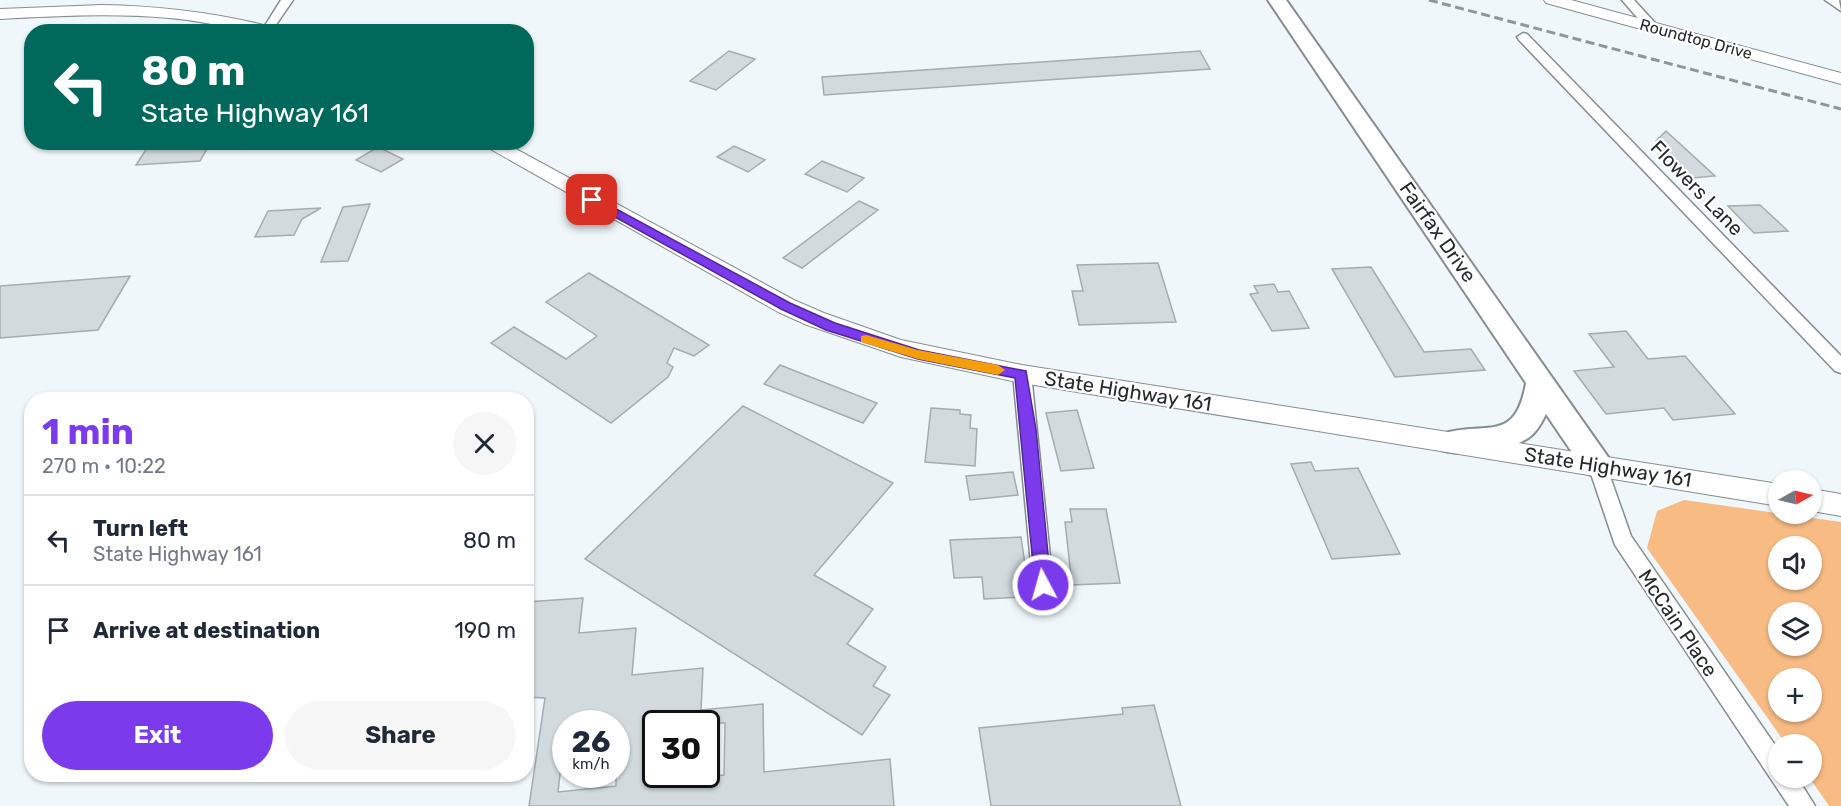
<!DOCTYPE html>
<meta charset="utf-8">
<style>
body{margin:0;font-family:Rubik,sans-serif;background:#f6f6f7;color:#1f2937;height:100vh;display:flex;flex-direction:column;font-size:22px;white-space:nowrap}
*{box-sizing:border-box;margin:0}
p{font-size:20px;color:#747a83}
.icon{flex:none;width:33px;height:33px;fill:none;stroke:currentColor;stroke-width:2;stroke-linecap:round;stroke-linejoin:round}
.map{position:relative;flex:1;overflow:hidden}
.panel{position:absolute;left:24px;top:392px;width:510px;height:390px;display:flex;flex-direction:column;background:#fff;border-radius:24px;box-shadow:0 2px 4px #0004}
.panel>*{flex:none}
.banner{position:absolute;left:24px;top:24px;width:510px;height:126px;border-radius:24px;box-shadow:0 2px 4px #0004;background:#00695c;color:#fff;overflow:hidden}
.needle{width:39px;rotate:82deg}
.controls{position:absolute;left:1768px;top:470px;display:grid;gap:12px}
.controls a{display:grid;place-items:center;width:54px;height:54px;border-radius:50%;background:#fff;box-shadow:0 2px 4px #0004;font-size:30px}
.speed{position:absolute;left:552px;top:710px;display:flex;gap:12px;font-size:30px;font-weight:700;text-align:center}
.speed>*{display:grid;place-content:center;width:78px;height:78px;border-radius:50%;background:#fff;box-shadow:0 2px 4px #0004;line-height:1}
.speed small{font-size:15px;font-weight:400}
.speed .limit{border:3px solid #111;border-radius:9px;background:#fff;color:#111}
.pin{position:absolute;display:grid;place-items:center;width:51px;height:51px;color:#fff;margin:-26px;border-radius:12px;box-shadow:0 3px 9px #0006}
.me{position:absolute;width:66px;margin:-33px;rotate:354deg;stroke-linejoin:round;filter:drop-shadow(0 0 4px #0008)}
.turn{display:flex;align-items:center;gap:21px;height:126px;padding:0 18px;font-size:27px}
.turn .icon{width:78px;height:78px;stroke-width:2.5}
.turn b{display:block;font-size:42px;line-height:51px}
.round{display:grid;place-items:center;flex:none;width:63px;height:63px;border-radius:32px;background:#f6f6f7}
.overview{display:flex;align-items:center;justify-content:space-between;height:102px;padding:0 18px}
h1{font-size:36px;font-weight:700;line-height:45px;color:#7c3aed}
.button{display:flex;gap:12px;margin-top:auto;padding:12px 18px}
.button a{flex:1;height:69px;border-radius:36px;background:#7c3aed;color:#fff;font-size:24px;font-weight:700;line-height:69px;text-align:center}
.button a+a{background:#f6f6f7;color:#1f2937}
ul{padding:0;list-style:none}
li{display:flex;align-items:center;gap:18px;height:90px;padding:0 18px;border-top:2px solid #e0e1e3}
li div{flex:1}
li b{display:block;font-size:22px}
li em{font-style:normal}
.map>svg:first-child{display:block}
</style>
<div class="map">
<svg width="1841" height="806" viewBox="0 0 1841 806">
<rect width="100%" height="100%" fill="#eff7fa"/>
<path fill="#f7bb83" fill-rule="evenodd" d="M1684 500 1841 522V806H1829L1809 777H1812V744H1786L1647 548 1657 511ZM1779 546H1812V579H1779ZM1779 612H1812V645H1779ZM1779 678H1812V711H1779Z"/>
<g fill="#d2dadd" stroke="#a5acaf" stroke-width="1.5" fill-rule="evenodd">
<polygon points="729,51 755,59 716,90 690,81"/>
<polygon points="1200,51 1210,69 824,95 822,77"/>
<polygon points="1666,131 1715,176 1692,178 1656,141"/>
<polygon points="151,142 211,142 200,161 136,165"/>
<polygon points="734,146 765,160 748,172 717,157"/>
<polygon points="378,147 403,159 381,172 356,160"/>
<polygon points="822,161 864,178 847,192 805,174"/>
<polygon points="859,201 878,210 802,268 783,258"/>
<polygon points="370,204 348,261 321,262 343,207"/>
<polygon points="1760,205 1788,231 1754,233 1728,206"/>
<polygon points="321,208 302,219 294,235 255,237 268,211"/>
<polygon points="1158,263 1176,322 1079,325 1072,291 1083,291 1077,265"/>
<polygon points="1371,267 1424,352 1471,349 1485,370 1395,377 1332,269"/>
<polygon points="589,273 709,345 694,356 674,348 667,363 673,367 668,377 611,423 491,343 514,327 566,359 597,336 546,302"/>
<polygon points="130,276 98,330 0,338 0,286"/>
<polygon points="1274,284 1278,292 1289,291 1309,328 1272,331 1250,294 1258,293 1254,286"/>
<polygon points="1626,331 1648,359 1685,356 1735,414 1673,420 1664,408 1606,414 1574,371 1614,367 1589,334"/>
<polygon points="780,365 877,403 863,423 764,384"/>
<polygon points="743,406 893,483 814,575 873,609 847,644 886,667 873,686 890,695 862,735 585,559"/>
<polygon points="931,408 960,410 960,414 971,415 970,428 977,429 975,466 925,462"/>
<polygon points="1077,410 1094,468 1061,471 1046,413"/>
<polygon points="1311,462 1315,471 1358,468 1400,554 1332,559 1291,464"/>
<polygon points="1013,472 1018,495 970,500 966,476"/>
<polygon points="1070,509 1106,509 1120,583 1072,585 1065,522 1072,522"/>
<polygon points="1021,537 1027,578 1018,578 1021,597 984,599 982,577 954,578 950,540"/>
<path d="M583 598 579 633 636 628 632 675 703 668 701 710 763 704 764 772 890 759 894 806H529L545 698 526 697V602ZM566 723H616V786L558 792ZM656 723H725L724 775 656 782Z"/>
<polygon points="1154,705 1181,806 991,806 979,728 1123,714 1122,708"/>
</g>
<g fill="none" stroke-linecap="round" stroke-linejoin="round">
<defs>
<g id="street">
<polygon points="281,0 293,0 271,32 261,32"/>
<polygon points="1622,0 1634,0 1656,24 1656,30 1648,30"/>
<polygon points="1825,0 1839,0 1841,11"/>
<polygon points="1523,33 1527,34 1841,356 1841,373 1835,371 1519,40 1517,37"/>
<polygon points="1022,368 1028,370 1031,374 1053,585 1050,591 1043,594 1036,591 1033,585 1013,374 1016,370"/>
<polygon points="1597,458 1604,460 1606,465 1631,536 1779,751 1779,777 1797,777 1815,806 1789,806 1615,545 1588,465 1590,460"/>
</g>
<g id="secondary">
<polygon points="1544,0 1571,0 1841,73 1841,84 1546,3"/>
<path d="M102 5C162 6 218 13 276 28L278 32C241 32 206 21 169 18 113 13 56 16 0 19V9Z"/>
<polygon points="478,142 503,142 794,300 824,313 901,340 1022,365 1779,484 1779,506 1022,383 901,357 807,325 778,312"/>
<polygon points="1812,489 1841,494 1841,516 1812,511"/>
</g>
<path id="primary" d="M1268 0H1286L1608 457 1612 465 1608 473 1597 477 1586 473 1546 414C1543 420 1539 428 1533 434 1516 451 1464 457 1442 450L1437 442 1442 434C1486 420 1515 445 1526 383Z"/>
</defs>
<use href="#street" stroke="#868d90" stroke-width="3"/>
<use href="#secondary" stroke="#868d90" stroke-width="2"/>
<use href="#primary" stroke="#868d90" stroke-width="4"/>
<use href="#street" fill="#fff" fill-rule="evenodd"/>
<use href="#secondary" fill="#fff" fill-rule="evenodd"/>
<use href="#primary" fill="#fff" fill-rule="evenodd"/>
<polyline stroke="#909698" stroke-width="3" stroke-dasharray="9 4.5" stroke-linecap="butt" points="1429,0 1841,109"/>
</g>
<polygon fill="#7c3aed" stroke="#51269a" stroke-width="1.5" points="588,198 596,198 790,303 835,323 919,350 1026,371 1036,429 1051,585 1048,590 1037,590 1035,585 1015,378 918,359 826,330 781,309 588,202"/>
<polygon fill="#f59e0b" points="866,335 918,350 998,365 1005,370 998,375 918,359 861,342 861,336"/>
<g text-anchor="middle" dominant-baseline="central" stroke-width="4.5" stroke-linejoin="round" paint-order="stroke">
<g font-size="16" fill="#26292a" stroke="#fff">
<text transform="translate(1696 39) rotate(15)">Roundtop Drive</text>
</g>
<g font-size="20" fill="#26292a" stroke="#fff">
<text transform="translate(1697 188) rotate(46)">Flowers Lane</text>
<text transform="translate(1438 232) rotate(55)">Fairfax Drive</text>
<text transform="translate(1128 391) rotate(9)">State Highway 161</text>
<text transform="translate(1608 467) rotate(9)">State Highway 161</text>
<text transform="translate(1678 623) rotate(56)">McCain Place</text>
</g>
</g>
</svg>
<div class="controls">
<a><svg class="needle" viewBox="-14 -14 28 28"><path d="M0-13l5 13h-10z" fill="#e53935"/><path d="M0 13l5-13h-10z" fill="#747a83"/></svg></a>
<a><svg class="icon" aria-label="sound" viewBox="0 0 24 24"><path d="M4 9h4l5-4v14l-5-4H4zM17 9q2 3 0 6"/></svg></a>
<a><svg class="icon" aria-label="layers" viewBox="0 0 24 24"><path d="M12 4l9 5-9 5-9-5zM3 14l9 5 9-5"/></svg></a>
<a>+</a>
<a>−</a>
</div>
<div class="speed"><div>26<small>km/h</small></div><div class="limit">30</div></div>
<div class="pin" style="left:592px;top:200px;background:#d93025"><svg class="icon" aria-label="arrive" viewBox="0 0 24 24"><path d="M6 21V4h12l-3 4 3 4H6"/></svg></div>
<svg class="me" style="left:1043px;top:585px" viewBox="-20 -20 40 40"><circle r="17" fill="#7c3aed" stroke="#fff" stroke-width="3"/><path d="M0-11L8 9 0 5-8 9z" fill="#fff"/></svg>
<div class="banner">
<div class="turn"><svg class="icon" aria-label="left" viewBox="0 0 24 24"><path d="M17 20v-9H6M10 6l-5 5 5 5"/></svg><div><b>80 m</b>State Highway 161</div></div>
</div>
<section class="panel">
<div class="overview"><div><h1>1 min</h1><p>270 m · 10:22</p></div><a class="round"><svg class="icon" aria-label="close" viewBox="0 0 24 24"><path d="M6 6l12 12M18 6L6 18"/></svg></a></div>
<ul>
<li><svg class="icon" aria-label="left" viewBox="0 0 24 24"><path d="M17 20v-9H6M10 6l-5 5 5 5"/></svg><div><b>Turn left</b><p>State Highway 161</p></div><em>80 m</em></li>
<li><svg class="icon" aria-label="arrive" viewBox="0 0 24 24"><path d="M6 21V4h12l-3 4 3 4H6"/></svg><div><b>Arrive at destination</b></div><em>190 m</em></li>
</ul>
<div class="button"><a>Exit</a><a>Share</a></div>
</section>
</div>
